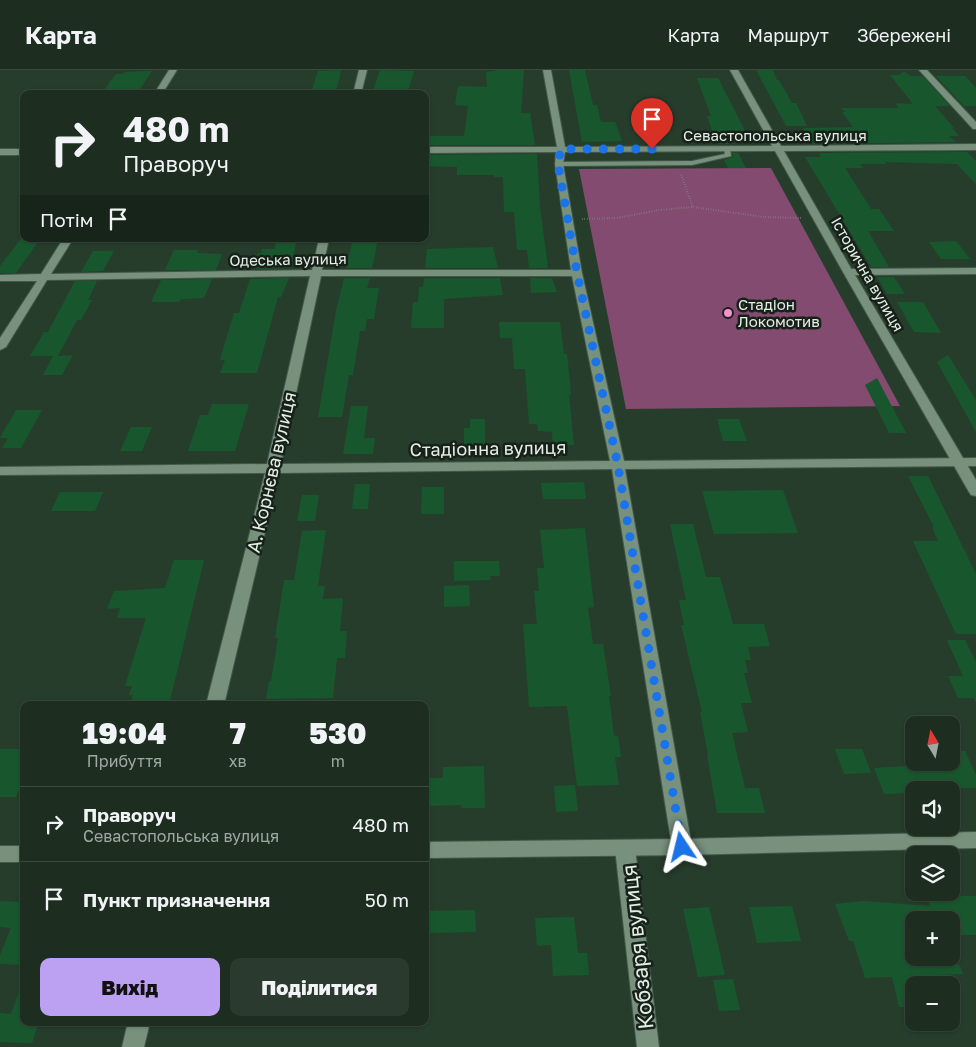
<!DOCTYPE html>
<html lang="uk">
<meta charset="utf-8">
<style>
body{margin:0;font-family:"Golos Text",sans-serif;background:#2a3a2e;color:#f1f3f6;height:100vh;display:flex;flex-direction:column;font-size:19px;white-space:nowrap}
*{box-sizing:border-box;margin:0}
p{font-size:16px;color:#a0a8a5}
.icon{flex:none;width:28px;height:28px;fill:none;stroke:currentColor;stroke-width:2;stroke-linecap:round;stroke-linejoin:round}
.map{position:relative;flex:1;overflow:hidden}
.drawer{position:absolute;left:20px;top:631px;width:409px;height:325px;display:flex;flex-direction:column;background:#1d2e21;border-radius:10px;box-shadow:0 1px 4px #0004,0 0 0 1px #3b4a3f}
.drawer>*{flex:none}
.guide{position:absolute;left:20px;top:20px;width:409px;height:152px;border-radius:10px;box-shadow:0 1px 4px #0004,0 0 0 1px #3b4a3f;background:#1d2e21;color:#f1f3f6;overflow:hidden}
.needle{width:32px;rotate:350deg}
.tools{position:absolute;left:905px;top:646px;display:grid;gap:10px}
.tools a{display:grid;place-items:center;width:55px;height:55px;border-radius:10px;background:#1d2e21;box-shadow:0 1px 4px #0004,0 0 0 1px #3b4a3f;font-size:25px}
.pin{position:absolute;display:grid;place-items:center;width:42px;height:42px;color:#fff;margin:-51px -21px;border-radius:50% 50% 50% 0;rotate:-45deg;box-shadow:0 0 5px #0007}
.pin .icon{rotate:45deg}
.me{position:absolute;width:55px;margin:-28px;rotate:350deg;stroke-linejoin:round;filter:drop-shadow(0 0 4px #0008)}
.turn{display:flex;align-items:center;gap:18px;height:105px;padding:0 20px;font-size:22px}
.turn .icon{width:65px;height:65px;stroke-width:2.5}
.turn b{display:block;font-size:35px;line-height:42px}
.then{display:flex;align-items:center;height:48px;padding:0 20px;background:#0003;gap:10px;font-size:19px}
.eta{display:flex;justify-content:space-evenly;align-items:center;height:85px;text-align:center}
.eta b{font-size:30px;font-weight:800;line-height:35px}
.action{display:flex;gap:10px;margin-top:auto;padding:10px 20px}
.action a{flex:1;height:58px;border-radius:10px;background:#bca0f2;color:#111;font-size:20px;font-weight:800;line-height:58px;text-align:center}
.action a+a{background:#2a3a2e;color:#f1f3f6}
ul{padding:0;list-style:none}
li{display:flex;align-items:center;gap:15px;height:75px;padding:0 20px;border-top:1px solid #3b4a3f}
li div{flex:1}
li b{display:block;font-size:19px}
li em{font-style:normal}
header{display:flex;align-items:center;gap:30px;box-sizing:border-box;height:70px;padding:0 25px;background:#1d2e21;border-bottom:1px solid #3b4a3f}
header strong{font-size:24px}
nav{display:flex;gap:28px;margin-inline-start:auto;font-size:18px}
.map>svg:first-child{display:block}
</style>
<header>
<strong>Карта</strong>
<nav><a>Карта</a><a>Маршрут</a><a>Збережені</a></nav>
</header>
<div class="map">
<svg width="976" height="977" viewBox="0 0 976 977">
<rect width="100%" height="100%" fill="#273d2c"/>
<polygon fill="#834b6f" points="771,98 900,336 626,339 579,99"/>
<g fill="#18572d">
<polygon points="341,0 336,22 311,22 318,1"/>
<polygon points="380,0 414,1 408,22 373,20"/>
<polygon points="498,0 524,0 521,43 530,43 535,75 425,75 425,66 464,66 468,36 455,35 458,16 487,17 486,2"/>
<polygon points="569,0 585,0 593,35 597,35 601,52 615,52 622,71 582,72"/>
<polygon points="756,0 773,0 777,10 779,10 792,33 796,33 807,56 786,56"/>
<polygon points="152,1 140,19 104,20 116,4 123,4 125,2"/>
<polygon points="904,1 910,6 922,6 950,36 935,36 954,58 952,58 959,66 949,66 956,72 813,74 803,58 853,57 842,42 845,42 841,38 899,38 895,33 913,34 890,5 899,5"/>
<polygon points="936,6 965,6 976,18 976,36 964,36"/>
<polygon points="697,8 718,8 750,70 732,70 734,74 717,74 707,46 711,46"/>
<polygon points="967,82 976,91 976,114 957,94 885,92 886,94 860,94 863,98 845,98 871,139 879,139 894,161 868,161 889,197 871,197 805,87 821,87 819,83"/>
<polygon points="732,83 738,83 746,98 728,98 724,90 733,87"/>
<polygon points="537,84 540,137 548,198 529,198 527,180 517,180 514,142 504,142 503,107 494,107 494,105 457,105 457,97 425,96 425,85"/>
<polygon points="21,169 40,169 16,203 0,203 0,196"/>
<polygon points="277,169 297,169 291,198 253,199 258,183 261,183 262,179 274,179"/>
<polygon points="353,169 378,169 372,198 346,198"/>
<polygon points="956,171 970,189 941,189 929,172"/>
<polygon points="493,177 498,198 425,198 427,179"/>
<polygon points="174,180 198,180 197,183 222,184 216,200 165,200"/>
<polygon points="93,181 114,181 103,201 81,202"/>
<polygon points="877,207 894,207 905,224 887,224"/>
<polygon points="289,208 281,227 278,227 257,303 220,303 225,290 220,290 225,272 234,243 239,243 250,209"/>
<polygon points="344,208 370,208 367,218 379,218 374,249 367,249 365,261 360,261 353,305 349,305 342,347 318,347 336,241"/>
<polygon points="424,208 500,208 503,225 444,229 444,258 411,258 413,232 418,232 419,217 423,217"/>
<polygon points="530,208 552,208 557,222 531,223"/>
<polygon points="212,209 204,228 181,229 179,232 151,232 161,210"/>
<polygon points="75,211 97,211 88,230 92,230 81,250 77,250 58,286 73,285 62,305 43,305 53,286 30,286 44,262 48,262"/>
<polygon points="897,232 923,232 941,263 914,262"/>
<polygon points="499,252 560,252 564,284 567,284 570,312 571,325 569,325 574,375 553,376 552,362 538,361 537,354 529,354 525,299 514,299 512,268 500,268"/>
<polygon points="948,285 976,330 976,362 937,292"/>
<polygon points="877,308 906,363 889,363 865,315"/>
<polygon points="212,334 249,334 235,381 188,381 200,345 208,345"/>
<polygon points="351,336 368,336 364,368 375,368 373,384 343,384"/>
<polygon points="16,340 42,340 21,378 2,378 8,368 0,368"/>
<polygon points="470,349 485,349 485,375 464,375 464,358 470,358"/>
<polygon points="717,349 739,349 747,371 723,371"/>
<polygon points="131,357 152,357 142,381 120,381"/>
<polygon points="908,406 928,406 976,504 976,564 956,564 913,471 938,471 932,457 934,457"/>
<polygon points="584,412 586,429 543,429 541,413"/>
<polygon points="355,414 370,414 368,439 352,439"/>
<polygon points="422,417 444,417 444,444 421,444"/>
<polygon points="783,420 798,463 714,464 702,421"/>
<polygon points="60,422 103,422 95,441 51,441"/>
<polygon points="302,425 319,425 315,451 297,451"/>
<polygon points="670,454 693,454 706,507 720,507 733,554 764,554 770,576 748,577 751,590 745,590 748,603 744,603 752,633 741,633 748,662 732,663 745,718 759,718 765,743 717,743 707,685 708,685 700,642 702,642 681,555 684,555 679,530 686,530"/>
<polygon points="585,458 594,537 588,538 593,574 603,574 611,626 609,626 614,666 618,666 621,687 615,687 619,715 577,716 567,636 529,637 523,554 537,554 534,521 539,521 537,498 544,498 540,460"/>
<polygon points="326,460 318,516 325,516 323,529 343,528 340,561 347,561 345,588 337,588 333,628 266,629 269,611 271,611 278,568 275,568 284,510 294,510 302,461"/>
<polygon points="174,490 204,490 169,635 130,635 133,625 129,625 132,616 125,616 146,548 117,548 120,538 107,539 114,521 165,518"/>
<polygon points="454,491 499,491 500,506 490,506 491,510 454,511"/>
<polygon points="469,515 470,536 444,537 444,516"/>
<polygon points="947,570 965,570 976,592 976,633 974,628 958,628 948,606 963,606"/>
<polygon points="0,679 24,679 24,707 16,727 0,727"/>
<polygon points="835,679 862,679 871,703 844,704"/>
<polygon points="951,681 965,681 976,705 976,718 914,719 914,723 884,724 874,698 919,695 918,692 951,692"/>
<polygon points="484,696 485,738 461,738 461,735 425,736 425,708 443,708 443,697"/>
<polygon points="575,715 578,741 556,742 554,716"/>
<polygon points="926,825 976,826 976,865 951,865 951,850 914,850 914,888 956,887 963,904 914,906 916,915 914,915 914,938 899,937 892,907 865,908 853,871 849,871 835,834 863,831 930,836"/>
<polygon points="23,828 24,895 0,894 0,885 11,858 0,857 0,831 22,832"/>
<polygon points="792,836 801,871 757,873 749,837"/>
<polygon points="709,837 725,905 698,907 683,839"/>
<polygon points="475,840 476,862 425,863 425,841"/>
<polygon points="574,847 578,883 587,883 589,905 553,906 551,875 537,876 535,848"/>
<polygon points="733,909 740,940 719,941 713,910"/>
<polygon points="22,913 24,952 39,952 32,973 0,972 0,943 11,944"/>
</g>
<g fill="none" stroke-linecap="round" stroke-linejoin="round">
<defs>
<polygon id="lane" points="727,77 730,79 731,86 692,95 559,96 556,94 559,92 692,91 725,84 724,79"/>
<g id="street">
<polygon points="169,0 177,0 162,24 154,24"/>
<polygon points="359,0 367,0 361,24 353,24"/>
<path d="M543 0H551L565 77 772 76 730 0H738L781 76 976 74V80L784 81 853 202 848 205 843 202 775 81 565 82 563 94 582 203 624 391 976 388V396L625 399 692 777 689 783 682 785 675 783 672 777 612 399 279 403 224 635H206L265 403 0 405V397L267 394 310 206 47 210 6 277 0 280V268L37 211H0V205L41 204 63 169H73L51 204 312 200 319 169H329L322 200H571L555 94 556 82 425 83V77H557ZM321 206H572L610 391 281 394Z"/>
<polygon points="919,0 927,0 976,52 976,59 973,59"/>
<rect x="0" y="79" width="24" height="6"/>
<polygon points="625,770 632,772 635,778 659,977 637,977 615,778 618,772"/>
<polygon points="128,952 150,952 144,977 122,977"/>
</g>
<g id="secondary">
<polygon points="976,198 976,204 855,205 976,410 976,426 971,425 969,422 843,202 848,199"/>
<polygon points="976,762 976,778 682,785 425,788 425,772 682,769"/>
<rect x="0" y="776" width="24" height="16"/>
</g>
</defs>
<use href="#lane" stroke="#45594a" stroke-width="2"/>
<use href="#street" stroke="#45594a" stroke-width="2"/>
<use href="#secondary" stroke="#45594a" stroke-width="2"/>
<g stroke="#819385" stroke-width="2" stroke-dasharray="0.5 2" stroke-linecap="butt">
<polyline points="681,105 693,137"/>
<polyline points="582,149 616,148 660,140 693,137 764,147 802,148"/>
</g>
<use href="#lane" fill="#78917d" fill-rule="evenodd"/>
<use href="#street" fill="#78917d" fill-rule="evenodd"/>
<use href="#secondary" fill="#78917d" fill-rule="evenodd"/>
</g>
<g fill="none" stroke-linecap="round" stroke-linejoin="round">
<polyline stroke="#1a73e8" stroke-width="9" stroke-dasharray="0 16.2" points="652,79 561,79 558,94 577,203 618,396 682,777"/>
</g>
<circle fill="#f690d0" stroke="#172119" stroke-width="2" cx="728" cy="243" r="5"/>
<g text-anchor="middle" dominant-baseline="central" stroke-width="5" stroke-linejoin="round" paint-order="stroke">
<g font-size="15" fill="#e2efe4" stroke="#172119">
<text x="775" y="65">Севастопольська вулиця</text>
<text transform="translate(288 189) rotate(-1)">Одеська вулиця</text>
<text transform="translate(868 204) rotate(60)">Історична вулиця</text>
</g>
<g font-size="15" fill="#e2efe4" stroke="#172119" text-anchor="start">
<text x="738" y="234">Стадіон<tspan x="738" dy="17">Локомотив</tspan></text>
</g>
<g font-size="18" fill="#e2efe4" stroke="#172119">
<text transform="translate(488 378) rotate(-1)">Стадіонна вулиця</text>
<text transform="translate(271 402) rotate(-77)">А. Корнєва вулиця</text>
</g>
<g font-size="21" fill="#e2efe4" stroke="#172119">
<text transform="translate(637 877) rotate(-96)">Кобзаря вулиця</text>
</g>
</g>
</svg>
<div class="tools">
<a><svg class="needle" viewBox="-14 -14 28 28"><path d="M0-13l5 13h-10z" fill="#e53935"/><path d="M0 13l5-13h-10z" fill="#a0a8a5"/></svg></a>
<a><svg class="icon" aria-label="sound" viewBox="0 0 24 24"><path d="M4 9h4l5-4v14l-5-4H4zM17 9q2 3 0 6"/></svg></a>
<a><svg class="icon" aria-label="layers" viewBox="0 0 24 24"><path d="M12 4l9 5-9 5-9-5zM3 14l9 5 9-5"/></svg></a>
<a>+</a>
<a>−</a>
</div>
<div class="pin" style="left:652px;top:79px;background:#d93025"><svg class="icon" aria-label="arrive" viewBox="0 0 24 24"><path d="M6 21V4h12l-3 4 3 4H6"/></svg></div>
<svg class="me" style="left:682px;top:777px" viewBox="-20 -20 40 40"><path d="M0-17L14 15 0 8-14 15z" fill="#1a73e8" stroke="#fff" stroke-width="4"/></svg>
<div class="guide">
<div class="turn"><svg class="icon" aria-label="right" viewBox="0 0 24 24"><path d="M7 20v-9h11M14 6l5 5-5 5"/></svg><div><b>480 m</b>Праворуч</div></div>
<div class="then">Потім<svg class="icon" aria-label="arrive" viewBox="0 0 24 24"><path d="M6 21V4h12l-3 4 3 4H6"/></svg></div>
</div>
<section class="drawer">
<div class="eta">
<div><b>19:04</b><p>Прибуття</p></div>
<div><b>7</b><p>хв</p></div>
<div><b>530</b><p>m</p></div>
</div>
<ul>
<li><svg class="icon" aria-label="right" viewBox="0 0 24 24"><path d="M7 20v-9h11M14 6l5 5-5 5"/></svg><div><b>Праворуч</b><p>Севастопольська вулиця</p></div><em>480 m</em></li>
<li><svg class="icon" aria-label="arrive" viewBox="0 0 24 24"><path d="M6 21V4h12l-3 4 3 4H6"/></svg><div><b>Пункт призначення</b></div><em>50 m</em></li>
</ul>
<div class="action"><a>Вихід</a><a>Поділитися</a></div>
</section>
</div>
